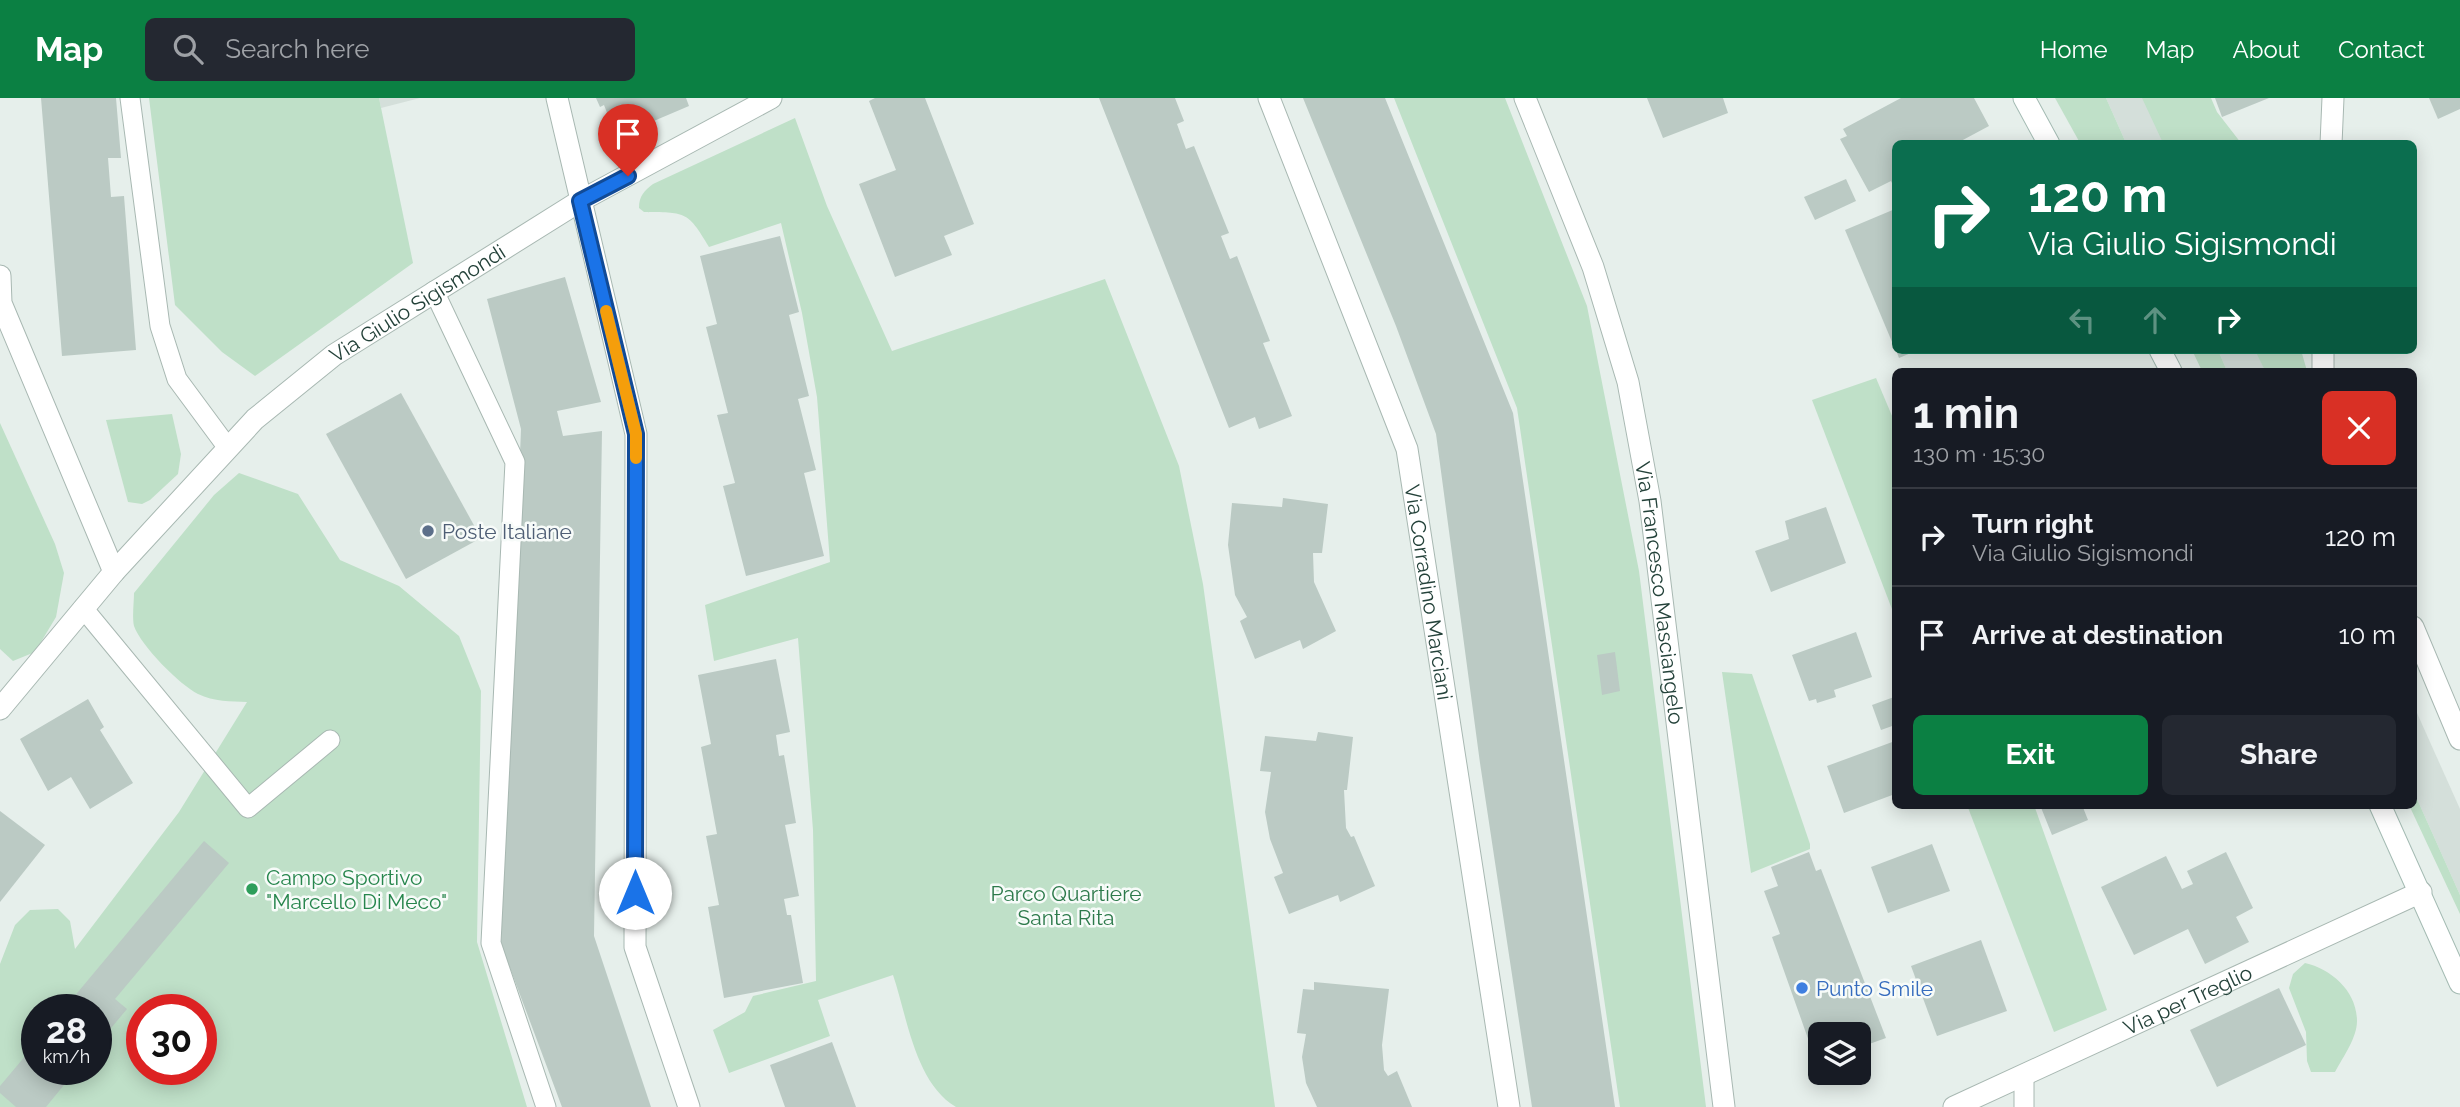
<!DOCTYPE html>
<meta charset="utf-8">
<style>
body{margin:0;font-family:Raleway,sans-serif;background:#242831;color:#f1f3f6;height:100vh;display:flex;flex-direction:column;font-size:26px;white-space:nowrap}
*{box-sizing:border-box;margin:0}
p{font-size:23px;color:#9ea1a6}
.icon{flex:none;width:38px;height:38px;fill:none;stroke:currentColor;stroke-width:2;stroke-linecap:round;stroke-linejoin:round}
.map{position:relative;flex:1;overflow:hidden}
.drawer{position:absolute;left:1892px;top:270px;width:525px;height:441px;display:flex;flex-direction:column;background:#171b24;border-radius:10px;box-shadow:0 4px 18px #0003}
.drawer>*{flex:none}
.hud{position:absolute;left:1892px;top:42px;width:525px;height:214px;border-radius:10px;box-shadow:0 4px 18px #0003;background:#0b6e4f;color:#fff;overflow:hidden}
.controls{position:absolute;left:1808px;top:924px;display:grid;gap:14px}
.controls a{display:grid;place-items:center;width:63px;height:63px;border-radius:10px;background:#171b24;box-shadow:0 4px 18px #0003;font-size:35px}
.speed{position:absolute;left:21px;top:896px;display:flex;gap:14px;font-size:35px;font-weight:700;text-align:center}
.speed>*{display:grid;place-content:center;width:91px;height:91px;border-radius:50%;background:#171b24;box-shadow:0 4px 18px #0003;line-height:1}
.speed small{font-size:18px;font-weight:400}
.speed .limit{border:10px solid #d22;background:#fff;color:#111}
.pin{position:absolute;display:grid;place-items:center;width:60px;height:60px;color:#fff;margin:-72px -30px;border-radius:50% 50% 50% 0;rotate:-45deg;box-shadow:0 0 7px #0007}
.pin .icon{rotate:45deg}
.me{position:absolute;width:77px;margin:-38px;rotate:0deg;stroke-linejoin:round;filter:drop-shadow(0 0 5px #0008)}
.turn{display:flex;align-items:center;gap:24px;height:147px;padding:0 21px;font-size:32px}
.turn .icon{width:91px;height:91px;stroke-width:2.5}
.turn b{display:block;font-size:49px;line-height:60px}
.lanes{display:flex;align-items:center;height:66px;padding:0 21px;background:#0003;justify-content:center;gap:35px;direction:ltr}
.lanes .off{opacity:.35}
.round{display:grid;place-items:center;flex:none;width:74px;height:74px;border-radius:10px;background:#242831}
.headline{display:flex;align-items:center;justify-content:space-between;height:119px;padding:0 21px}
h1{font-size:42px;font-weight:700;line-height:52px}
.cta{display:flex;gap:14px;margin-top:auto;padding:14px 21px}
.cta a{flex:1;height:80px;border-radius:10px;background:#0b8043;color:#fff;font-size:28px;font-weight:700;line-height:80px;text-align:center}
.cta a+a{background:#242831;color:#f1f3f6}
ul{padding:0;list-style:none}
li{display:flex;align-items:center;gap:21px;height:98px;padding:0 21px;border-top:2px solid #363941}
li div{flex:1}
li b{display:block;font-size:26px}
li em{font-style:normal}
header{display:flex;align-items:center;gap:42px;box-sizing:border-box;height:98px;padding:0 35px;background:#0b8043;color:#fff}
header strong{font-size:33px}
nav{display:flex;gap:38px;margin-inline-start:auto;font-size:24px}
.search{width:490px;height:63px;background:#242831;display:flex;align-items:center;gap:18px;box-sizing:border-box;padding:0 24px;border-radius:10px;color:#9ea1a6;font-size:26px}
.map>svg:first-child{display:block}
</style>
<header>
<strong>Map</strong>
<div class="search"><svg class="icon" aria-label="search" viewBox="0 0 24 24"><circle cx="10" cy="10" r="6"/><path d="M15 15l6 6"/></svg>Search here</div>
<nav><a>Home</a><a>Map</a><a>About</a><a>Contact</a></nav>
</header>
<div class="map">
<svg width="2460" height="1009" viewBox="0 0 2460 1009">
<rect width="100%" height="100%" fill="#e6efeb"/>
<g fill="#d4dfda">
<polygon points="379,0 420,0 381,10"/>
<polygon points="2106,0 2144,0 2164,45 2126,45"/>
<polygon points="2218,252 2256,252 2265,273 2227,273"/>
<polygon points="2413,606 2460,711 2460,797 2413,692"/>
</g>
<g fill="#bfe0c8" fill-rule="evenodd">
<polygon points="149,0 379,0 413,165 255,278 222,254 175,207"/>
<polygon points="1394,0 1505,0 1587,208 1639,473 1706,1009 1620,1009 1517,310"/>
<polygon points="2055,0 2106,0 2126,45 2080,45"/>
<polygon points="2142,0 2211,0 2217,14 2241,45 2163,45"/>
<path d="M795 20 827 108 892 253 1105 181 1179 368 1203 486 1275 1009H956C915 985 907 918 893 877L818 902 830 938 729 975 713 932 745 914 753 898 816 883 813 732 798 540 714 563 705 507 830 464 817 299 802 215 781 125 709 149C687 111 684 115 644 114L639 110C639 98 644 93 653 86Z"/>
<polygon points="2192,252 2218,252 2227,273 2202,273"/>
<polygon points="2255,252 2301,252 2307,273 2265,273"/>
<polygon points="1876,280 1895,325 1895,519 1812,302"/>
<polygon points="172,316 181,356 178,376 150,402 142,406 128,404 106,322"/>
<polygon points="0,325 55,446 64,475 56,519 35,554 13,563 0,551"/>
<path d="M239 375 298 396 340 462 399 488 459 538 481 593 477 844 527 1009H0V866L15 827 30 812 58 811 70 823 75 851 179 714 247 604C231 603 214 604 198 596 180 587 141 548 134 528 132 519 134 504 134 495L214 397ZM37 912H96V971H37ZM142 912H201V971H142Z"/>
<polygon points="1722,574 1752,576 1810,746 1810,751 1751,775"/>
<polygon points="2413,692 2460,797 2460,816 2409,707 2413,707"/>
<polygon points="1967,707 2034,707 2107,912 2054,934"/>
<path d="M2305 865C2331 871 2357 893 2357 923 2357 940 2343 959 2335 974H2311L2307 963 2306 934 2289 890 2293 876Z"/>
</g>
<g fill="#bbcac4">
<polygon points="41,0 116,0 121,60 108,60 111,99 124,98 136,252 62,258"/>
<polygon points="596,0 686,0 689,8 642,28 638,19 613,30 604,7 600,9"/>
<polygon points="875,0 925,0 974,126 944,138 952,157 895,179 859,86 896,72 869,3"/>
<polygon points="1099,0 1175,0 1184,23 1177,26 1186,51 1194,48 1229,135 1221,138 1230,161 1237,158 1270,243 1263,245 1292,318 1259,331 1255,319 1229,330"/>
<polygon points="1303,0 1385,0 1513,315 1615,1009 1532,1009 1480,665 1436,336 1396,228"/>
<polygon points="1647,0 1723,0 1728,15 1663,40"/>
<polygon points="1901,0 1974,0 1989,28 1961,43 1962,46 1895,46 1895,91 1891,83 1869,94 1840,41 1847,38 1843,31"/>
<polygon points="2215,0 2269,0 2222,19"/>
<polygon points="2429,0 2460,0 2460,11 2438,21"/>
<polygon points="1846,81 1856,103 1815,122 1804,99"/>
<polygon points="1895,111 1895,251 1845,132"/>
<polygon points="780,138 799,214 789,217 809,298 798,301 816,372 804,375 824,458 746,478 723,388 735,385 717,317 728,315 706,229 717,226 700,158"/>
<polygon points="565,179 601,304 557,313 563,338 602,333 594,838 651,1009 562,1009 501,846 521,331 487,201"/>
<polygon points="1896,252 1918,252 1899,260"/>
<polygon points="401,295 481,440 406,481 326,336"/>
<polygon points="1283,400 1328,406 1322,455 1313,455 1314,484 1336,533 1303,551 1300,542 1255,561 1240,523 1247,519 1235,497 1228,447 1232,405 1282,409"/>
<polygon points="1826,409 1846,465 1771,494 1755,453 1789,441 1785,423"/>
<polygon points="1856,534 1872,579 1834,592 1836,599 1817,605 1816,601 1809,603 1792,557"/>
<polygon points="1615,554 1620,593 1602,597 1597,557"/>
<polygon points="776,561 790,634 776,637 779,658 784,657 796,725 785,727 799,798 784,801 787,817 791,817 803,885 724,900 708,809 719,807 706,738 717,736 701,649 711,646 698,577"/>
<polygon points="1894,599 1895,627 1881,632 1872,607"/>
<polygon points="88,601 104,629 100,632 133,685 90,711 71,679 48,693 20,641"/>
<polygon points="1318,634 1353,639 1347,692 1344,692 1346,730 1351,739 1354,738 1375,788 1340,804 1338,797 1289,816 1274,779 1283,775 1270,741 1265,714 1271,674 1260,673 1265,638 1316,643"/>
<polygon points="1895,643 1895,696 1844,715 1827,668"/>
<polygon points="2040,707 2082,707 2088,722 2052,737"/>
<polygon points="0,713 45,747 0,804"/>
<polygon points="204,743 229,765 115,901 127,911 96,948 96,912 63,912"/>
<polygon points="1932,746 1950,793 1888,815 1871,769"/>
<polygon points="1809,754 1816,773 1821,771 1886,940 1858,950 1858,936 1820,936 1820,965 1817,966 1772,839 1780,836 1764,793 1778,788 1771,769"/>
<polygon points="2226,754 2253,810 2236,819 2249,844 2205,866 2188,831 2134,857 2101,789 2166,758 2182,791 2193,786 2187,773"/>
<polygon points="1981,842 2007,913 1937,938 1911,868"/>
<polygon points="1314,884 1389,891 1382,947 1384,972 1388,978 1397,973 1412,1009 1317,1009 1306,985 1302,959 1306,936 1297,935 1303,891 1314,892"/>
<polygon points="2279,890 2306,947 2217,989 2190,932"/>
<polygon points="37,944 37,971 77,971 46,1009 16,1009 0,995 0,988"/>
<polygon points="832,944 856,1009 785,1009 770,967"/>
</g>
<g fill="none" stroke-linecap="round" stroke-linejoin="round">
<defs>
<g id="lane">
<polyline points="130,0 160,228 177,281 228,350"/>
<polyline points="434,193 515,364 491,845 546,1009"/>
<polyline points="83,510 248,710 330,642"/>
<polyline points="2024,977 2024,1009"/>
</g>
<g id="street">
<polyline points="557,0 636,336 635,849 689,1009"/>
<path id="s1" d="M1269 0 1407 351 1509 1009"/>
<path id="s2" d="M1525 0 1593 169 1628 284 1650 403 1724 1009"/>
<polyline points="2331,46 2333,0"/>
<polyline points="0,178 1,205 114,474"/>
<polyline points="2323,252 2323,273"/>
<polyline points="2413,529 2460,641"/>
<path id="s3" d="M0 611 114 474 255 321 334 257 580 103 771 0"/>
<path id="s4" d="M1954 1009 2421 794"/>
</g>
<g id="secondary">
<polyline points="2024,0 2049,46"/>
<polyline points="2160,252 2171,273"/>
<polyline points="2380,707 2460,885"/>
</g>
</defs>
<use href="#lane" stroke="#a8b8b2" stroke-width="21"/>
<use href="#street" stroke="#a8b8b2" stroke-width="23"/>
<use href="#secondary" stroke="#a4bbb3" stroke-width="23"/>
<use href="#lane" stroke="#fff" stroke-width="19"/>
<use href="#street" stroke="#fff" stroke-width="21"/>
<use href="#secondary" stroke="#fff" stroke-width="21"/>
</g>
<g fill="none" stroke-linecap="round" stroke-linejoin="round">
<defs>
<polyline id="route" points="628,78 580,103 636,336 635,795"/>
</defs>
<use href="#route" stroke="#114b97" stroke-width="18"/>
<use href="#route" stroke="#1a73e8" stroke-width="12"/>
<polyline stroke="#f59e0b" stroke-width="12" points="606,213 636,336 636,360"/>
</g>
<circle fill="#5c6f8a" stroke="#f7fbf9" stroke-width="2.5" cx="428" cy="433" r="7"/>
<circle fill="#2e9e5b" stroke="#f7fbf9" stroke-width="2.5" cx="252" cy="791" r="7"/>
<circle fill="#3f7fe0" stroke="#f7fbf9" stroke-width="2.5" cx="1802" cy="890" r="7"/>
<g text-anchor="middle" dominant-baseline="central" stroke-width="5" stroke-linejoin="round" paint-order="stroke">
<g font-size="21" fill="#24423a" stroke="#f7fbf9">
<text stroke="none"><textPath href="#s3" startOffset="586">Via Giulio Sigismondi</textPath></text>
<text stroke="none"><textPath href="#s1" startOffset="522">Via Corradino Marciani</textPath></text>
<text stroke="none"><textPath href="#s2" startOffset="516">Via Francesco Masciangelo</textPath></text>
<text stroke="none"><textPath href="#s4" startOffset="257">Via per Treglio</textPath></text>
</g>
<g font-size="21" fill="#4e5e75" stroke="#f7fbf9" text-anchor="start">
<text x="442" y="433">Poste Italiane</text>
</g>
<g font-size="21" fill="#27864d" stroke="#f7fbf9" text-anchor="start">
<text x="266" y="779">Campo Sportivo<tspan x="266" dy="24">"Marcello Di Meco"</tspan></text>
</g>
<g font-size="21" fill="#2d7a4b" stroke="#f7fbf9">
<text x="1066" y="795">Parco Quartiere<tspan x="1066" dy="24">Santa Rita</tspan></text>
</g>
<g font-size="21" fill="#366cbe" stroke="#f7fbf9" text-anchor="start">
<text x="1816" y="890">Punto Smile</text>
</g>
</g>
</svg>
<div class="controls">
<a><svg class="icon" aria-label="layers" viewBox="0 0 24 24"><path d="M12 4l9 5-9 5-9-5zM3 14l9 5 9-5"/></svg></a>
</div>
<div class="speed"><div>28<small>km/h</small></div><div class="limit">30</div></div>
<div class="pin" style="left:628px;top:78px;background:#d93025"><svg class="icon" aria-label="arrive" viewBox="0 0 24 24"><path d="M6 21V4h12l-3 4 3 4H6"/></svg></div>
<svg class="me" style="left:635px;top:795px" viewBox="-20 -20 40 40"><circle r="19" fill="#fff"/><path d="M0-13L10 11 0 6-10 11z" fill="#1a73e8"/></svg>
<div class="hud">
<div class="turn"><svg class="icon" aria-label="right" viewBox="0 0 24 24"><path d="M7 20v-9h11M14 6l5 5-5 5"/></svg><div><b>120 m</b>Via Giulio Sigismondi</div></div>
<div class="lanes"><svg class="icon off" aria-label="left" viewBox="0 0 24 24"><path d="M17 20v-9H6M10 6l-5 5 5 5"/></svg><svg class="icon off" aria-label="ahead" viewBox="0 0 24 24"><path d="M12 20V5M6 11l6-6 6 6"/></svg><svg class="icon" aria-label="right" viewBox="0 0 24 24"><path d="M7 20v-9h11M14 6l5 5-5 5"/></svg></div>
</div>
<section class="drawer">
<div class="headline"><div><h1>1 min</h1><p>130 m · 15:30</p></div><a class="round" style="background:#d93025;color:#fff"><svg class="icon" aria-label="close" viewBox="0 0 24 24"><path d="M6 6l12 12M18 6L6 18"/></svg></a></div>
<ul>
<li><svg class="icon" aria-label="right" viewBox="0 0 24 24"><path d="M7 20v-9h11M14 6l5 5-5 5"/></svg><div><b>Turn right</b><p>Via Giulio Sigismondi</p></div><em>120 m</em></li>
<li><svg class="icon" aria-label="arrive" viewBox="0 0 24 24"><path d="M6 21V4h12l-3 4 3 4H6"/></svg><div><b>Arrive at destination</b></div><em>10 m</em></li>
</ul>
<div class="cta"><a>Exit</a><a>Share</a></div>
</section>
</div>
